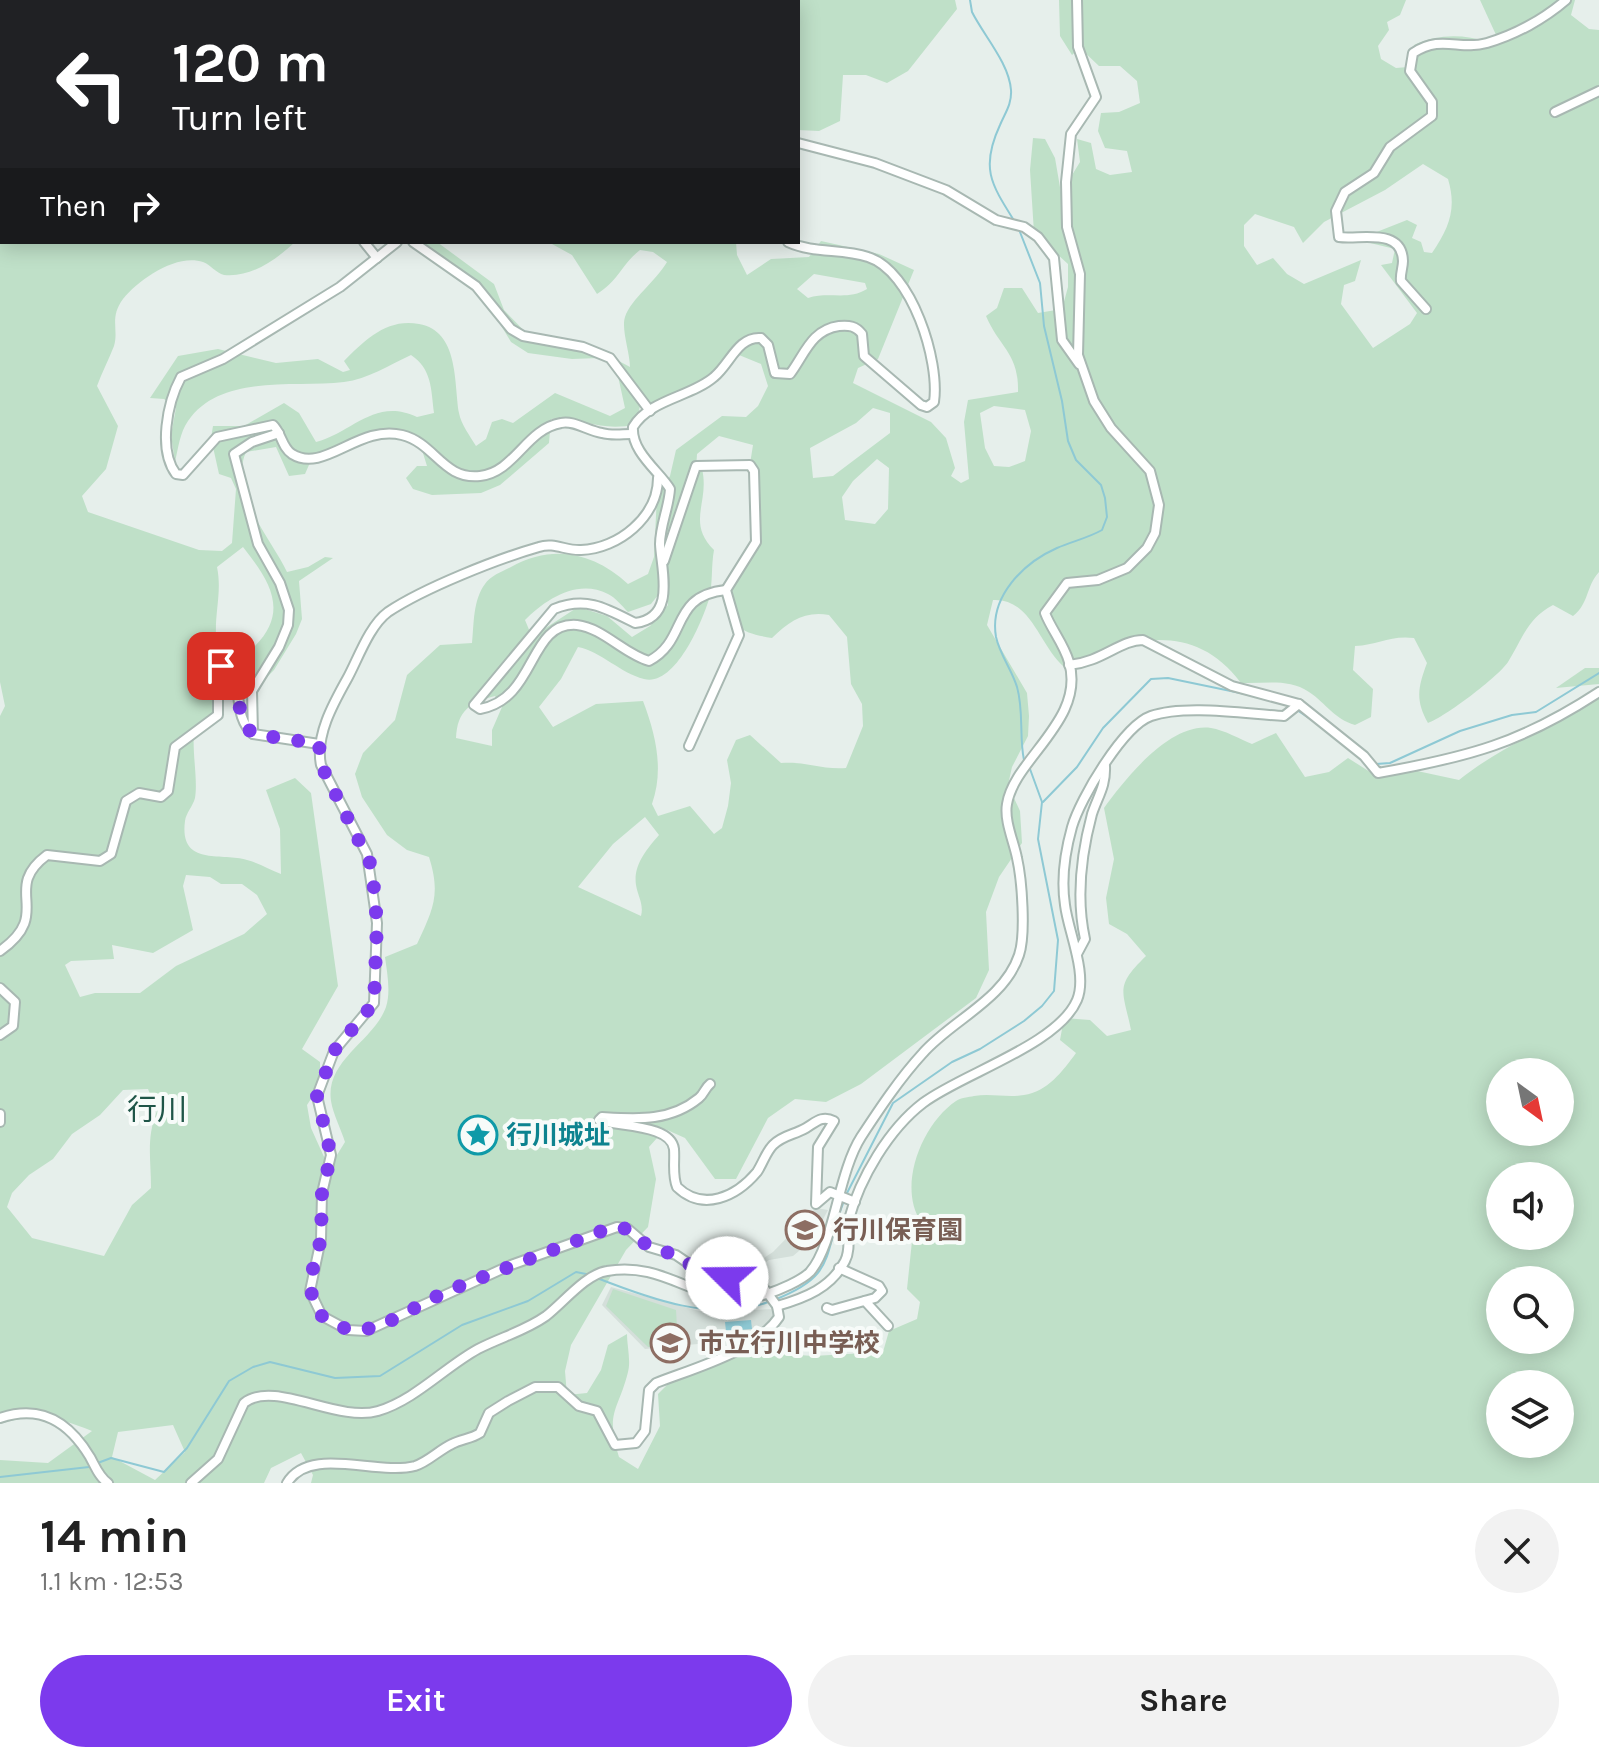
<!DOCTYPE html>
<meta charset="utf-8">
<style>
body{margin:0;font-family:Karla,"Noto Sans JP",sans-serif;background:#f2f2f2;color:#222;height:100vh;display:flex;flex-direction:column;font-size:30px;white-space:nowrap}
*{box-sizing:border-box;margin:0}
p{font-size:26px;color:#767676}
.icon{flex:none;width:44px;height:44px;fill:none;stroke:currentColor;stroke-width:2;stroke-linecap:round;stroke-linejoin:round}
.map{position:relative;height:1483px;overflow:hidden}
.details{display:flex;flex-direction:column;background:#fff;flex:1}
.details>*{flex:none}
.banner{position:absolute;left:0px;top:0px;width:800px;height:244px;box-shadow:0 4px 20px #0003;background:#202124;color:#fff;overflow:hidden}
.needle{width:52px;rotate:147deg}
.fabs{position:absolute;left:1486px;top:1058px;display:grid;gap:16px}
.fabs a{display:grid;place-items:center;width:88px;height:88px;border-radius:50%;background:#fff;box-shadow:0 4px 20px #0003;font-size:40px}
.pin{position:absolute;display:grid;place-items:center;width:68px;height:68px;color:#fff;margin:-34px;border-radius:16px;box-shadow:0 4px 12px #0006}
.me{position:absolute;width:88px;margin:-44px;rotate:292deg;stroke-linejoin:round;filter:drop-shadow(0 0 6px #0008)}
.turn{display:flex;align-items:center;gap:28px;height:168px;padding:0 40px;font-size:36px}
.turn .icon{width:104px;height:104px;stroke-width:2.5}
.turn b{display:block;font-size:56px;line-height:68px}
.then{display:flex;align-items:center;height:76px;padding:0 40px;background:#0003;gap:16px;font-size:30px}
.round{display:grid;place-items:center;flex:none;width:84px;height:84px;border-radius:42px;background:#f2f2f2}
.overview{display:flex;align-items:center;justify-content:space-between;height:136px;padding:0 40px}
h1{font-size:48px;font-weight:700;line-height:60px}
.cta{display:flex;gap:16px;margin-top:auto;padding:16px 40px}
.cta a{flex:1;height:92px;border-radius:48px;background:#7c3aed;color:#fff;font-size:32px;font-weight:700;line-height:92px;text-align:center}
.cta a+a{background:#f2f2f2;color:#222}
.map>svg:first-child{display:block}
</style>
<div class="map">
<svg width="1599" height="1483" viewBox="0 0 1599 1483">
<rect width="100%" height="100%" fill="#e6efeb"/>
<g fill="#d4dfda">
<polygon points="816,1208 828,1210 812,1240 793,1256 769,1260 754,1270 758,1262 773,1252"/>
<polygon points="611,1287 703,1312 774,1309 777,1316 768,1327 740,1340 645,1349 602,1305"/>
</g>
<g fill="#bfe0c8" fill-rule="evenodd">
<polygon points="31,0 250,0 258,2 31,2"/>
<polygon points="545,0 955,0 957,9 908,71 887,83 866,75 843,75 840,121 819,131 798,130 798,2"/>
<path d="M1059 0H1406L1400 15 1387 22 1389 30 1378 46 1381 59 1396 68 1408 67 1414 45C1438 34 1463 34 1488 42L1497 37 1480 0H1575L1571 15 1589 29 1599 30V572C1586 586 1589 604 1573 616L1553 605C1527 619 1523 638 1508 662 1498 677 1445 717 1428 723 1415 700 1418 687 1427 663L1414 638C1390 635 1378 645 1355 646L1353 670 1373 689 1371 717 1355 725C1334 719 1327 704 1309 692 1288 678 1265 684 1241 683 1193 619 1127 638 1064 667 1039 645 1031 598 993 600L987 625 1027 693 1029 716 1028 736 1012 767 1008 785 1020 811 1022 843 999 877 986 912 989 970 976 998 861 1084 826 1102 795 1099 768 1118 736 1179H715L685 1138 665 1129 649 1147 656 1179 648 1227 626 1250 571 1345 565 1371 567 1395 587 1393 601 1370 608 1345 627 1334C627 1345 631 1361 628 1372 618 1412 605 1411 619 1457L638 1469 660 1426 658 1394 679 1373 747 1351 813 1356 883 1352 889 1331 917 1319 920 1302 907 1289 912 1241 921 1222C897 1186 922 1124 956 1101 960 1098 969 1097 974 1096 991 1093 1007 1098 1024 1095 1047 1092 1063 1071 1076 1053L1060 1040 1064 1018 1090 1020 1107 1036 1131 1030C1123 990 1114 987 1146 956L1127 934 1109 924 1106 898 1114 859 1104 808C1125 779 1170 722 1211 728 1224 730 1240 739 1252 744L1276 733 1305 777 1329 772 1348 758 1378 777 1408 769 1459 780C1502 745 1555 727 1599 693V1483H311L313 1475 301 1453 271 1468 264 1483H0V1460L48 1463 92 1431C59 1417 34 1413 0 1424V716L5 706 0 682V52L2 242H295C277 259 251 278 224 275 216 273 211 265 203 262 177 253 139 279 123 299 109 318 119 329 114 346 109 359 102 372 97 386L118 426 106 469 82 496 88 512 199 550 222 551 232 543 236 489 231 478 219 474 211 438 213 426H244L284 403 299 413 316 442C353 432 375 397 417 417L434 413C431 389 432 369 411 355 389 365 368 379 344 382 295 388 221 373 188 421 180 432 178 449 175 462L171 435 176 408 164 399 150 398 178 356 218 349 276 363 318 359 343 372 350 370 344 361C365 340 387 318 419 324 459 331 454 382 459 413 461 424 470 436 476 446L486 439 492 422 502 419 513 423 555 393 610 416 625 408 616 367 599 358 572 359 528 353 511 342 478 288 418 242H437L494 284 504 310 535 342 602 352 630 367C630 353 621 329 625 317 631 299 656 281 667 262L653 252 640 250C621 265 620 279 597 294L572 255 552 244 523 242H736L737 255 747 275 771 259 809 257 821 241 879 254 914 270 878 359 858 368 853 383 931 422 946 438 955 468 951 476 961 483 969 479 964 422 968 400 1018 392C1019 353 999 347 986 316L997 308 1004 288H1022L1038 313 1062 309 1068 287V264L1034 233 1030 170 1033 138 1045 139 1055 158 1061 193 1080 162 1077 139 1091 143 1096 169 1110 175 1132 172 1127 151 1105 148 1098 131 1101 113 1119 112 1140 103 1137 81 1120 66H1099L1080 48 1072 55 1060 36ZM1423 164 1448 179C1457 209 1449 228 1432 253L1424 252 1421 242 1412 238 1417 225 1407 220 1369 235 1366 242 1395 249 1392 263 1381 265 1417 313 1410 324 1373 348 1341 304 1344 285 1355 281 1361 260 1304 284 1287 274 1273 258 1257 265 1244 246V225L1255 214 1294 227 1303 243 1324 222 1385 190ZM814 274 865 283 867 289C848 301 829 291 808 298L797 289ZM739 355 761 364 768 386 758 406 746 417 722 416 676 450 670 476 657 495 654 557 648 574 628 584C593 552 553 544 511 567 503 571 490 576 485 584 473 600 474 623 472 643L440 645 407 675 395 720 363 753 355 774 362 797 387 835 407 850 429 857C441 895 433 909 417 944L385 957C387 972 391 992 386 1007 374 1041 325 1060 331 1101 333 1114 341 1129 345 1142L329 1168 311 1128 307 1105 320 1085V1062L302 1049 338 986 311 793 295 778 266 790 280 829 281 874C270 870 259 863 247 860 221 852 179 867 185 821 186 813 193 806 195 798 198 780 192 753 194 730L221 717 222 702 210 678 220 663 229 666 244 684 263 681 274 670 296 634 302 619 299 581 333 558 325 557 308 567 287 572C271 538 228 492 246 452L276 447 289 476 305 474 312 458C334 461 344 449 363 441 372 436 385 435 396 432L422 450 427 466H417L406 478 413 489 432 495 481 493 500 485 549 443 551 419C583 417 602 433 636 424L640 406 663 403 707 387ZM994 406 1025 410 1031 431 1025 461 1009 467 994 466 985 448 980 413ZM873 408 890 413V433L833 476 813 478 810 448 856 423ZM719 436 753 445 750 464 759 541 723 599C732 628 742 633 772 638 790 621 804 611 829 615L847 637 851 684 862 704 863 726 846 768C822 770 805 761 781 763L750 735 736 740 727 760 731 783 728 806 722 828 714 834 690 806 658 816 652 804C664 770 656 735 643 701L596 704 553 727 539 707 561 679 578 647C602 652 620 673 644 679 675 687 702 622 709 599 713 584 711 566 714 550 686 522 710 502 702 469L696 470 697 454ZM877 459 889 468 888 509 875 524 845 520 842 497 853 481ZM243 547C269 580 290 611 255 646L216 635C215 611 222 591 217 567ZM666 585 668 605 650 626 632 637 607 616 578 607 541 631 530 632 525 620C545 600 577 578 608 594 615 597 622 606 628 612L651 604ZM495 696 502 707 492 730V746L456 738C457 711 470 702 495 696ZM645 817 659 835C647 849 633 865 636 885 638 897 644 904 641 916L578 887 613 844ZM186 875 210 877 221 884H242L257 895 267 914 244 934 176 966 140 993H95L80 997 65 965 71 961 114 959 112 945 153 953 193 930 183 886ZM1500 1072H1560V1132H1500ZM148 1089 157 1111C146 1138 151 1159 151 1188L132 1205 104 1256 32 1238 7 1207 12 1193 29 1175 53 1159 72 1134 100 1115 123 1090ZM1500 1176H1560V1236H1500ZM1500 1280H1560V1340H1500ZM1500 1384H1560V1444H1500ZM173 1425 185 1452 155 1480 112 1457 118 1432Z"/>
<polygon points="1585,668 1599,668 1599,684 1556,688"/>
<polygon points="613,1289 676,1310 678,1344 648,1347 606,1306"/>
</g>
<polygon fill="#8ec9d4" points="751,1320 752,1329 726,1331 725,1322"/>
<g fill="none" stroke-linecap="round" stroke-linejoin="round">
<g stroke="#8ec9d4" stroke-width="2">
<path d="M970 0 972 12C984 36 1009 63 1011 90 1012 104 1005 113 1000 125 980 168 991 184 1015 222"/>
<path d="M1018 227 1040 283 1044 326 1062 401 1068 441 1076 460 1101 485 1105 498 1107 517 1102 530C1088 538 1073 541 1057 548 1023 563 989 597 996 637 1000 655 1012 670 1017 687 1024 711 1019 737 1024 760"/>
<polyline points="1297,710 1325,729"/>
<polyline points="1376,764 1390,763 1460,731 1512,715 1536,712 1599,673"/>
<polyline points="1043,802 1077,767 1103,728 1151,679 1168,678 1250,695"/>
<polyline points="846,1195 893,1103 952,1062 980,1049 1024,1021 1042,1006 1054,991 1058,940 1038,839 1042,802 1030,769"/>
<path d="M597 1278C648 1298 714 1323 768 1302"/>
<path d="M774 1300C838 1275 822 1256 844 1201"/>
<polyline points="95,1464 111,1458 164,1472 187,1448 229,1381 253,1367 270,1362 335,1378 380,1376 462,1325 528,1301 576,1272 591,1275"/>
<polyline points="0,1477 89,1467"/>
</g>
<defs>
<g id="minor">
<polyline points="488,0 490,2"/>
<polyline points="0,46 2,47"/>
<polyline points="1555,112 1599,91"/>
<polyline points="798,143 875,163 946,190 996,220 1024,227 1038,237 1054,258 1062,340 1079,364"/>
<polyline points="364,242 377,258"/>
<path d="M397 242 340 287 223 359 181 377C167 403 158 450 176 474L183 475 217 437 273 425C281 432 282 448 292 454 324 474 359 424 402 435 435 443 443 480 480 476 515 472 526 429 561 423 574 420 588 431 602 433 612 436 622 434 632 434"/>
<polyline points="413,242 476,286 511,329 523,336 583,347 610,358 650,411"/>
<path d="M1426 309 1401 281C1400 274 1403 268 1403 261 1402 227 1360 240 1339 237L1336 211 1345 192 1374 173 1390 147 1432 116V102L1410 71 1413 53C1442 34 1459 51 1487 43 1515 35 1544 19 1566 0"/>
<polyline points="664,561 696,466 750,465 754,471 756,542 726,590 739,635 689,746"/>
<path d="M726 590C669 596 689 640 649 661 624 654 603 628 577 625 528 621 537 699 480 709L474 705 554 609C586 596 606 608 635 623 677 618 661 569 660 544 660 526 669 507 670 489 660 472 631 452 633 427 650 399 691 397 714 377 730 364 738 336 761 338L768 345 775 373 790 374C805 354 811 330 839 326 849 325 856 326 862 334L864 356 921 405 927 407 934 402C940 361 912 271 868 257 842 248 814 254 788 242"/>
<path d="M1069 665C1102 662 1120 640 1143 640L1232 686 1299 704 1364 756 1378 773C1469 757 1521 743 1599 692"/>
<polyline points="253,734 252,691 279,647 288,625 289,610 280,583 258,544 234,454 252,442 279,433"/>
<path d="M0 951C55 912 0 890 47 855L100 861 111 854 126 801 139 793 161 797 168 791 175 747 218 715V668H230C243 690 233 716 253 734L319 744"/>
<path d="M1077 954 1085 939C1076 898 1081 855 1092 814 1098 796 1106 786 1105 766"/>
<polyline points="0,988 15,1002 13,1026 0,1035"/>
<path d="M710 1084C705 1088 704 1094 699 1098 670 1122 636 1119 602 1117L599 1120C617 1127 671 1124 674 1149 675 1162 672 1175 677 1187 703 1212 736 1197 757 1172 763 1163 766 1152 773 1145 783 1135 794 1135 806 1128 816 1122 822 1115 834 1121L818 1147 816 1204 830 1192 855 1202"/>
<polyline points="0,1114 0,1122"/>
<polyline points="865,1301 888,1326"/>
<path d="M777 1306C805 1298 831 1288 845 1261 852 1248 846 1232 849 1219 860 1178 889 1129 923 1103 961 1074 1058 1045 1077 1000 1088 974 1068 931 1065 905 1061 879 1065 852 1072 827 1080 799 1123 726 1151 716 1185 704 1247 714 1284 716L1299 704"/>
<polyline points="827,1308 832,1310 875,1298 882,1291 879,1286 839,1268"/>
<path d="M0 1418C41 1404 69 1422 90 1457 95 1466 99 1477 108 1483"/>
<path d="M191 1483 218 1459 244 1403C274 1379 337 1423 378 1411 415 1400 445 1367 478 1349 501 1337 525 1331 546 1316 563 1303 586 1274 607 1271 672 1260 700 1313 767 1294 779 1290 801 1281 810 1272 834 1245 838 1173 861 1137 880 1108 900 1078 923 1053 952 1020 1004 1000 1019 955 1026 934 1022 880 1017 858 1014 842 1004 821 1007 804 1014 759 1086 720 1069 662 1064 644 1051 629 1045 613L1067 583 1098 580 1127 568 1147 548 1155 533 1159 505 1150 471 1111 428 1094 401 1078 355 1080 274 1067 227 1066 182 1071 134 1096 97 1078 47 1077 0"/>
<path d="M287 1483C310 1445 376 1476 415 1466 428 1462 439 1450 452 1444 461 1439 471 1439 480 1433L489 1413 508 1401 535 1387H558L579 1406 597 1411 615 1445 636 1443 645 1431 649 1390 656 1383C694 1368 755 1352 779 1317L777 1306 755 1276 727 1278 704 1274 676 1255 649 1247 628 1229 617 1227 511 1265 366 1331 348 1330 322 1316 310 1291 321 1239 322 1193 331 1155 317 1096 334 1051 374 1003 377 923 367 854 321 765C315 736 333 704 347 679 358 659 369 626 388 612 424 588 497 559 539 547 554 542 566 551 581 550 618 549 658 517 658 478"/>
</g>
</defs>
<use href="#minor" stroke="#a8b8b2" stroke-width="12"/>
<use href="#minor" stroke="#fff" stroke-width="8"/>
</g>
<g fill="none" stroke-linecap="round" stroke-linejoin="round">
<path stroke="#7c3aed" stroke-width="14" stroke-dasharray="0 25.2" d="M221 666 230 668C243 690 233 715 253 734L319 744 321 765 372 867 377 923 374 1003 334 1051 317 1096 331 1155 322 1193 321 1239 311 1276 312 1301 322 1316 348 1330 377 1328 447 1291 612 1227 628 1229 649 1247 676 1255 704 1274 727 1278"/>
</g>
<defs>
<symbol id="sight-ring" viewBox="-11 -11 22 22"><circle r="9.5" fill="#f7fbf9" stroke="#0f9aa8" stroke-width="1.5"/><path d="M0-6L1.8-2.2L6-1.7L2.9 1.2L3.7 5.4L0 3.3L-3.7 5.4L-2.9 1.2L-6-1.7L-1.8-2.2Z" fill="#0f9aa8"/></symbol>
<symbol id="school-ring" viewBox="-11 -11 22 22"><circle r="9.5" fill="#f7fbf9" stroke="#8d6e63" stroke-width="1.5"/><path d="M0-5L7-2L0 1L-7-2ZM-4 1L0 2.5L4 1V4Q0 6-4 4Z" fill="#8d6e63"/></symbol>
</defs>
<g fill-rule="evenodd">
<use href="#sight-ring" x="456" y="1113" width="44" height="44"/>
<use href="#school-ring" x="783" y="1208" width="44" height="44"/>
<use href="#school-ring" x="648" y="1321" width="44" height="44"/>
</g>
<g text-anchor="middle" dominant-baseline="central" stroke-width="8" stroke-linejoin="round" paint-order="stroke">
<g font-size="26" font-weight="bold" fill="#0d838f" stroke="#f7fbf9" text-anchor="start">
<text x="506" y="1135">行川城址</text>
</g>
<g font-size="26" font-weight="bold" fill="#785e54" stroke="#f7fbf9" text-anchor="start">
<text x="833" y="1230">行川保育園</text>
<text x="698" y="1343">市立行川中学校</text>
</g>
<g font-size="30" fill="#1f5548" stroke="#f7fbf9">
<text x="157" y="1110">行川</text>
</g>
</g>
</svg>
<div class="fabs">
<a><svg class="needle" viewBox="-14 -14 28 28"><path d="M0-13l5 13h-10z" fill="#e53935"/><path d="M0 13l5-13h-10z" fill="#767676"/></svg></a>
<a><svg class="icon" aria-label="sound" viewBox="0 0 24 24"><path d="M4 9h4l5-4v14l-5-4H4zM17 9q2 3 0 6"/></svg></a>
<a><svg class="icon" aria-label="search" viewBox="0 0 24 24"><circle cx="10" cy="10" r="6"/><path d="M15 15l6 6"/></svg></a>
<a><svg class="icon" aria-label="layers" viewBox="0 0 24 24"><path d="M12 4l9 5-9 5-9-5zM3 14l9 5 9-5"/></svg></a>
</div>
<div class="pin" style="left:221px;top:666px;background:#d93025"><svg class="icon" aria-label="arrive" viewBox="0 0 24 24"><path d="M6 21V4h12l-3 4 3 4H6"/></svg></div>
<svg class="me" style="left:727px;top:1278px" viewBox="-20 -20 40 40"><circle r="19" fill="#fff"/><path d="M0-13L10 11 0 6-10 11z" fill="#7c3aed"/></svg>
<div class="banner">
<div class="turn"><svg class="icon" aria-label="left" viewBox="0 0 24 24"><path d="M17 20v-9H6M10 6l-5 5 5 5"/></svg><div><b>120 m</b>Turn left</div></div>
<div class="then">Then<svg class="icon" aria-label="right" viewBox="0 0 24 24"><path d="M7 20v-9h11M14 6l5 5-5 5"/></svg></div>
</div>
</div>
<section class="details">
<div class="overview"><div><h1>14 min</h1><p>1.1 km · 12:53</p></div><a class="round"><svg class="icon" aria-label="close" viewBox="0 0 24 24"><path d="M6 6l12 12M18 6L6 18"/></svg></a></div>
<div class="cta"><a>Exit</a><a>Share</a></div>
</section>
